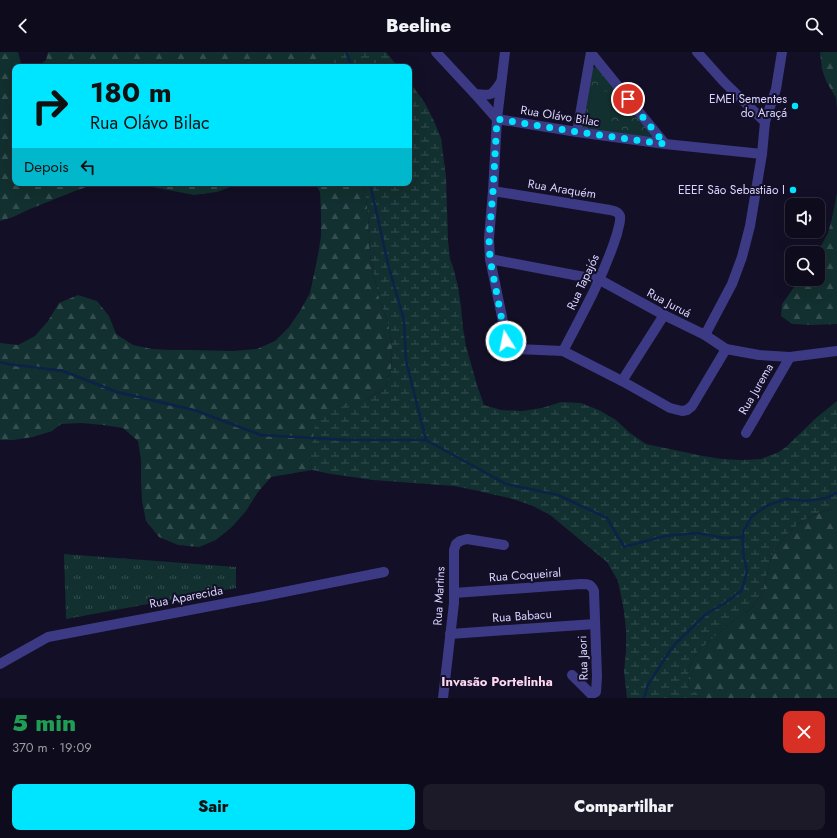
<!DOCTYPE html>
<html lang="pt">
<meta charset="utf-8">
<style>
body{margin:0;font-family:Jost,sans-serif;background:#1c1929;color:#f1f3f6;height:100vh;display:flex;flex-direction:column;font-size:15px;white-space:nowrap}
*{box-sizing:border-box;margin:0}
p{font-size:13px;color:#9b9ba3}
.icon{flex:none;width:22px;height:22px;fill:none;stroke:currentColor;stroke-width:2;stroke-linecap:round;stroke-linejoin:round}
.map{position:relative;height:646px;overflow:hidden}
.side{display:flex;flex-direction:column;background:#0e0b1c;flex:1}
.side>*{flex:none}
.top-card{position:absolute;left:12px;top:12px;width:400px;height:122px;border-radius:8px;box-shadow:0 4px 16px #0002,0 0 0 1px #2e2b3b;background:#00e5ff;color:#111;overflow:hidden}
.tools{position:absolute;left:785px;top:146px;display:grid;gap:8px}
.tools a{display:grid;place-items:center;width:40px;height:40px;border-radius:8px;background:#0e0b1c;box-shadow:0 4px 16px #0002,0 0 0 1px #2e2b3b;font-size:20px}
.pin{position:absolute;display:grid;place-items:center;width:34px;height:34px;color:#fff;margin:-17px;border:2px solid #fff;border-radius:50%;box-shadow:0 1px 4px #0007}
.me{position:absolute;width:44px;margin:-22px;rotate:350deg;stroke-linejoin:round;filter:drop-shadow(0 0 3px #0008)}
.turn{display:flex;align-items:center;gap:14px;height:84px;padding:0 12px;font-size:18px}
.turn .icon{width:52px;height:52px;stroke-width:2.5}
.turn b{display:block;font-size:28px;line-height:34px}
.then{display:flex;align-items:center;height:38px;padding:0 12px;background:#0003;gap:8px;font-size:15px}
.round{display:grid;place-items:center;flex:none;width:42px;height:42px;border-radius:8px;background:#1c1929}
.headline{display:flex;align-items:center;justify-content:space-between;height:68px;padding:0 12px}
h1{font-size:24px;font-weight:800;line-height:30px;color:#1e9e55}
.cta{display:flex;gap:8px;margin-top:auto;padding:8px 12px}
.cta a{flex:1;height:46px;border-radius:8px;background:#00e5ff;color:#111;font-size:16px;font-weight:800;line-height:46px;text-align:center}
.cta a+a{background:#1c1929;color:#f1f3f6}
header{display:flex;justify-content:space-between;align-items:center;height:52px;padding:0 12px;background:#0e0b1c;font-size:18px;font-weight:800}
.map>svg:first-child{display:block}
</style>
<header><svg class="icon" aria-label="back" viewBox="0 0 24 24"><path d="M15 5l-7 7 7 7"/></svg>Beeline<svg class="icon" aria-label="search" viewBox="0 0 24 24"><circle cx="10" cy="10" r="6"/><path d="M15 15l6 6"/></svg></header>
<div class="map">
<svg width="837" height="646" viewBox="0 0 837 646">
<defs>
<pattern id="grass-tufts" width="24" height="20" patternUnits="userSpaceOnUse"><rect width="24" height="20" fill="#12302f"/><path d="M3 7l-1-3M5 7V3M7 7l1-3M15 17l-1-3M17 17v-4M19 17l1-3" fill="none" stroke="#344d4e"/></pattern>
<pattern id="forest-firs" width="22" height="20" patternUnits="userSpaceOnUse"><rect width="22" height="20" fill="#12302f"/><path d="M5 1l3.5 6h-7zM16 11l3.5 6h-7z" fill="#344d4e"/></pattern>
<pattern id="wetland-marsh" width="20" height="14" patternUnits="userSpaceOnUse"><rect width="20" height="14" fill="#12302f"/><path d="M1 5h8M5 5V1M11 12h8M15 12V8" fill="none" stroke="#344d4e"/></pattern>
<pattern id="park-crowns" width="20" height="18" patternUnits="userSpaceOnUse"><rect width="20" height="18" fill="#12302f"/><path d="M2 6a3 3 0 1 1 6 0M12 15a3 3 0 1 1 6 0" fill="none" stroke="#344d4e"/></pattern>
</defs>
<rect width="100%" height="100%" fill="#130f26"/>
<polygon fill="url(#grass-tufts)" points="64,502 236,515 236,536 66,567"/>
<g fill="url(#forest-firs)">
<polygon points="0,0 18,0 22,15 15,15 15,131 103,131 95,132 75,139 30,157 13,165 0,169"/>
<polygon points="48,0 330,0 330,15 36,15 46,8"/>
<polygon points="820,0 837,0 837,58 836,46 826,29 822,17"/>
<polygon points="131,131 241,131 217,140 194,143"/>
<polygon points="315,131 364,131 368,163 370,203 378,242 389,275 392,294 391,320 384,338 366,347 310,404 312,418 271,425 258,440 246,459 232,475 216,488 199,495 178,493 159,485 146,469 142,449 141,429 141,408 138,389 123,376 103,373 81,371 61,372 52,379 33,385 13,388 0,388 0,291 18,293 35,284 48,269 59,251 78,243 97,249 109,264 116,282 133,293 152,297 170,298 193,298 233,299 257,297 275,289 289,275 300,259 310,241 318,203 321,184 321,162 320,140"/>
<polygon points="837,141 837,272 812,273 792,272 781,264 782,252 800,227 818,227 818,201 817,201 828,181 832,166"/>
<polygon points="837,456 837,646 703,646 688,635 689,615 698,599 729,572 751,557 762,541 772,503 785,484 800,470 818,461"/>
</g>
<g fill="url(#wetland-marsh)">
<polygon points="330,0 386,0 398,15 330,15"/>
<polygon points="409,29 425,51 434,69 441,86 446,125 448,188 450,207 453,215 458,234 461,255 463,276 466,294 477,333 484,353 501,358 522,359 542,356 561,350 581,351 599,358 616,368 630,381 646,392 703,404 722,407 741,408 761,407 779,400 786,395 816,366 837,349 837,456 818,461 800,470 785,484 772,503 762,541 751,557 729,572 698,599 689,615 688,635 703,646 627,646 624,619 626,600 626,578 624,559 618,529 607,510 550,463 533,454 513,447 474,438 454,434 373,428 331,422 312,418 310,404 315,374 328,359 366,347 384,338 391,320 392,294 389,275 378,242 370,203 368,163 364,131 409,131"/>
</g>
<polygon fill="url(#park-crowns)" points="596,15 656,86 654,88 585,79 583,75 593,16"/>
<polygon fill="#12302f" points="592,37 615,41 608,79 585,75"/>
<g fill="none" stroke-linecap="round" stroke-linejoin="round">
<g stroke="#0c2248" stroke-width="2.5">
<polyline points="346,0 352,15"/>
<polyline points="370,131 388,212 404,268 406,309 426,388"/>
<polyline points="0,310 8,312 63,319 117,340 194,358 261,383 347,388 426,388 506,432 558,443 607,466 624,495 665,484 698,481 724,486 743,485"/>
<polyline points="644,646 648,633 665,606 676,591 706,562 725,551 742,538 747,519 743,500 743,480 752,464 768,453 786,447 806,449 826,446 837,441"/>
</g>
<g stroke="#3d3a85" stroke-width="10">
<polyline points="436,0 475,42 497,67"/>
<polyline points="505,0 497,67 493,139 489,186 490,207 507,289 510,294 517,297 563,299 622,329 670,356 682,359 687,358 692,354 726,297"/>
<polyline points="697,0 724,30 765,70"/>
<polyline points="591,1 665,92"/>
<path d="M475 42C491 44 492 44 501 30"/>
<polyline points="497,67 577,80 665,92 762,102"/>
<polyline points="577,80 591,0"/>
<path d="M493 139 610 158C614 159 618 159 620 164 621 170 618 176 617 182 604 223 583 261 563 299"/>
<polyline points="490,207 600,228 664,263 705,283 726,297 759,303 790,305 837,299"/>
<polyline points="705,283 732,232 742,205 750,174 762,102 765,70 776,37 782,0"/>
<polyline points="622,329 664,263"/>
<polyline points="746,381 790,305"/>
<path d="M454 541 581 532C588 532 591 532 594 539L597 625 596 640 594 641 591 642 572 623"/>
<polyline points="450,582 595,572"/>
<polyline points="0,612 48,585 264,544 384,520"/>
<polyline points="443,646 454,551 454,498 456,492 460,489 467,487 504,493"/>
</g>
</g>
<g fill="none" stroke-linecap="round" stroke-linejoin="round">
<polyline stroke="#00e5ff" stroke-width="7" stroke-dasharray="0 12.6" points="506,289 490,207 489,186 493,139 497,67 577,80 665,92 628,47"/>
</g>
<g fill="#00e5ff" stroke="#130f26" stroke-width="1.5">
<circle cx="795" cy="54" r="4"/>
<circle cx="793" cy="138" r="4"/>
</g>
<g text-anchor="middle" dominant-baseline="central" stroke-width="4" stroke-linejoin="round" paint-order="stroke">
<g font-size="12" fill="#d9d4ff" stroke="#130f26" text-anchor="end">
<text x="787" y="47">EMEI Sementes<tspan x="787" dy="14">do Araçá</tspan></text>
<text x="785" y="138">EEEF São Sebastião I</text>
</g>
<g font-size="12" fill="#d9d4ff" stroke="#130f26">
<text transform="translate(560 64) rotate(9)">Rua Olávo Bilac</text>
<text transform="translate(562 137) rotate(9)">Rua Araquém</text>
<text transform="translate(583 230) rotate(-65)">Rua Tapajós</text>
<text transform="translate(669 251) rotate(28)">Rua Juruá</text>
<text transform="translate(756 337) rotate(-60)">Rua Jurema</text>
<text transform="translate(525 523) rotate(-4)">Rua Coqueiral</text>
<text transform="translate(439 544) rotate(-87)">Rua Martins</text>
<text transform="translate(186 545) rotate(-11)">Rua Aparecida</text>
<text transform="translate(522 564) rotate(-4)">Rua Babacu</text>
<text transform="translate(583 606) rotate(-92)">Rua Jaori</text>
</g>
<g font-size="13" font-weight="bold" fill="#ffd6f0" stroke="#130f26">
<text x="497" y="629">Invasão Portelinha</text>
</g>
</g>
</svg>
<div class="tools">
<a><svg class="icon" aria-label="sound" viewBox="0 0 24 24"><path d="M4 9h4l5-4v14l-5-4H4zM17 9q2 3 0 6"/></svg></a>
<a><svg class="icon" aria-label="search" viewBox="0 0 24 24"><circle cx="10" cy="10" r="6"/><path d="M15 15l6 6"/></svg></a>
</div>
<div class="pin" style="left:628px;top:47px;background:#d93025"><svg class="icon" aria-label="arrive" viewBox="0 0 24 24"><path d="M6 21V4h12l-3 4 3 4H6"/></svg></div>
<svg class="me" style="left:506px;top:289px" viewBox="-20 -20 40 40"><circle r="17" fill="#00e5ff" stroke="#fff" stroke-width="3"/><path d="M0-11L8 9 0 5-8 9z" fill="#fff"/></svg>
<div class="top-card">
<div class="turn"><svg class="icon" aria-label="right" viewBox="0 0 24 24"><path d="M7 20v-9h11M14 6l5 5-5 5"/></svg><div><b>180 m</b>Rua Olávo Bilac</div></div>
<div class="then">Depois<svg class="icon" aria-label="left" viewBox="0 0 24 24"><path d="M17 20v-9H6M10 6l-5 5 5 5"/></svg></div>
</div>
</div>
<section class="side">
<div class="headline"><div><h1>5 min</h1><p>370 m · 19:09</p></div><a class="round" style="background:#d93025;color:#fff"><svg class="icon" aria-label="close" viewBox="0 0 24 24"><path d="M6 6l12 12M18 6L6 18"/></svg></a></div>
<div class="cta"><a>Sair</a><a>Compartilhar</a></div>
</section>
